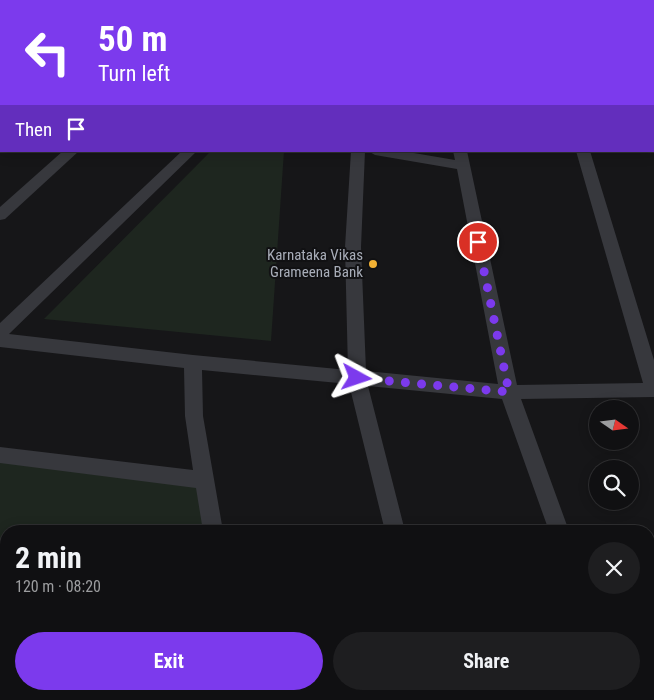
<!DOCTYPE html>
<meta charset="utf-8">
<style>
body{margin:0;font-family:"Roboto Condensed",sans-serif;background:#1e1e20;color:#f1f3f6;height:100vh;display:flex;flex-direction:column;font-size:19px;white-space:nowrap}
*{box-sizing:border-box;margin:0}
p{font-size:16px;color:#9c9d9f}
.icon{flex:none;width:28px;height:28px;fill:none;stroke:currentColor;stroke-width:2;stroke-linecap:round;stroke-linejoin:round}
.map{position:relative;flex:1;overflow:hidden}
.drawer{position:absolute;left:0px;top:525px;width:655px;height:175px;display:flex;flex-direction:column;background:#101012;border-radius:20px 20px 0 0;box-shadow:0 2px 12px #0003,0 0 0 1px #303032}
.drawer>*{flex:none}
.hud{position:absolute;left:0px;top:0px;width:655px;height:152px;box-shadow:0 2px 12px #0003,0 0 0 1px #303032;background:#7c3aed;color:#fff;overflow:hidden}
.needle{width:32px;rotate:104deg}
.controls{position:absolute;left:589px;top:400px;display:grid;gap:10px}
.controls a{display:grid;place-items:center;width:50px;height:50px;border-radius:50%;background:#101012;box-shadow:0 2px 12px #0003,0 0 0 1px #303032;font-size:25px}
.pin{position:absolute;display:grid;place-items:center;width:42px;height:42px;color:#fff;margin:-21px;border:2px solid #fff;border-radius:50%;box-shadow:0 1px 5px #0007}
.me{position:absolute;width:55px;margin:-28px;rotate:95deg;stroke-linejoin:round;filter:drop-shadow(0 0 4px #0008)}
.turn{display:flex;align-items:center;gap:18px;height:105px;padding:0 15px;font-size:22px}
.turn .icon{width:65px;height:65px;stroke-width:2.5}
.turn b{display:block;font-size:35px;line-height:42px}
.then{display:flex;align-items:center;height:48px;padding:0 15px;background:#0003;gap:10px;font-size:19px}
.round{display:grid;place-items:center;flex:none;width:52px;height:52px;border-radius:26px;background:#1e1e20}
.head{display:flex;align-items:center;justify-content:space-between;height:85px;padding:0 15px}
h1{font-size:30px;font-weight:700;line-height:38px}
.button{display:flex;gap:10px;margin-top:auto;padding:10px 15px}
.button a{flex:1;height:58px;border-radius:30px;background:#7c3aed;color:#fff;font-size:20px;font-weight:700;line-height:58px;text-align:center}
.button a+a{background:#1e1e20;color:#f1f3f6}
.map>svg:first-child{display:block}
</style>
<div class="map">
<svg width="654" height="700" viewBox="0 0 654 700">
<rect width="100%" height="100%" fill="#161618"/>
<g fill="#1e261f">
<polygon points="211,151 284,151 271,341 44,319"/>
<polygon points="0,460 197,484 205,531 6,531 6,678 0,677"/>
<polygon points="114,694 232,694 233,700 161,700"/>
</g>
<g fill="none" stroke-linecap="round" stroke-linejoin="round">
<g fill="#37383d" fill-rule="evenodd">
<polygon points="167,0 184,0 185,1 168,1"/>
<polygon points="551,0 563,0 563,1 552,1"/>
<polygon points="611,0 623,0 623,1 612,1"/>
<polygon points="1,68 1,76 0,77 0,69"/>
<polygon points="63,151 79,151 5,219 0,220 0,207"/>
<polygon points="182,151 197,151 9,334 193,355 348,370 345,247 351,151 365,151 361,247 366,371 498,384 457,169 375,155 368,151 402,151 455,160 453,151 467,151 517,385 643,383 576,151 590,151 654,360 654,397 521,399 569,531 549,531 502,399 368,386 405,531 385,531 349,384 202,370 203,416 223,531 203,531 196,488 0,463 0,447 193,470 185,416 184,368 0,347 0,323"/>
<polygon points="0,674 6,675 6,694 15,694 14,695 6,699 0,698"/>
<polygon points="37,694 106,694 109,700 40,700"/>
<polygon points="229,694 253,694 254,700 230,700"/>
<polygon points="423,694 447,694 449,700 425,700"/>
<polygon points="606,694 630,694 632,700 608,700"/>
</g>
</g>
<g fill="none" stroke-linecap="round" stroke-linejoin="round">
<polyline stroke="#7c3aed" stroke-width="9" stroke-dasharray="0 16.2" points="357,378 509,392 478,242"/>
</g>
<circle fill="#f2b134" stroke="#111113" stroke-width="2" cx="373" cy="264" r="5"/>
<g text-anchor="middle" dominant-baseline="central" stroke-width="4" stroke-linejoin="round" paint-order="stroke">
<g font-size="15" fill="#a8adb8" stroke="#111113" text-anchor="end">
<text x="363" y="255">Karnataka Vikas<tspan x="363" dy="17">Grameena Bank</tspan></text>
</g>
</g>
</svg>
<div class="controls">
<a><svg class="needle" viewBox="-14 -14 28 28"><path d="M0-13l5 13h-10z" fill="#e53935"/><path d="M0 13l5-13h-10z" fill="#9c9d9f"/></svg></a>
<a><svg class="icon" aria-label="search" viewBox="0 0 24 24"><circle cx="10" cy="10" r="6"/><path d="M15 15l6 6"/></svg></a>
</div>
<div class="pin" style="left:478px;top:242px;background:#d93025"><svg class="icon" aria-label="arrive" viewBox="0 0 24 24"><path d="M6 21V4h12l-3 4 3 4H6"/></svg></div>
<svg class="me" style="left:357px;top:378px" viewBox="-20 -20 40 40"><path d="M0-17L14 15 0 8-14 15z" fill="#7c3aed" stroke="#fff" stroke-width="4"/></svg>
<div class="hud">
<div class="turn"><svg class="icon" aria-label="left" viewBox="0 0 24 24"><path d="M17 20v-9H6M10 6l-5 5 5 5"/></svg><div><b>50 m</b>Turn left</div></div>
<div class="then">Then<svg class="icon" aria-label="arrive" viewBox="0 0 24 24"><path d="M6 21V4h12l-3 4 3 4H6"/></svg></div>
</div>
<section class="drawer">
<div class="head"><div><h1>2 min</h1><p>120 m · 08:20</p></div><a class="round"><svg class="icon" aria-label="close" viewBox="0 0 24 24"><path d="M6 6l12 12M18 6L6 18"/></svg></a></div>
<div class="button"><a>Exit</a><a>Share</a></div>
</section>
</div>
